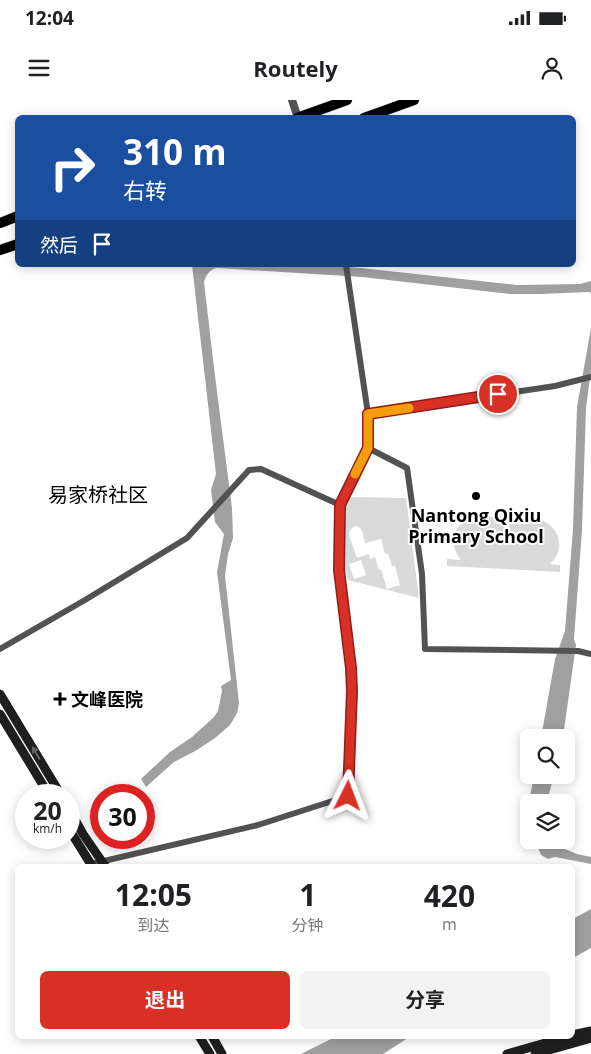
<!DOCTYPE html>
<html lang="zh">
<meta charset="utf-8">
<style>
body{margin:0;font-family:"Open Sans","Noto Sans SC",sans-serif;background:#f2f2f2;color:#202124;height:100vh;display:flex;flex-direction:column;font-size:19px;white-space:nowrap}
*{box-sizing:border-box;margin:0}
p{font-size:16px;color:#757577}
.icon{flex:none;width:28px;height:28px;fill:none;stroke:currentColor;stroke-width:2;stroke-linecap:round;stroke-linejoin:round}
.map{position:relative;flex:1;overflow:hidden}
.details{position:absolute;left:15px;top:764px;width:560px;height:175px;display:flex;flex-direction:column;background:#fff;border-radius:8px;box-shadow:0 2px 12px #0003}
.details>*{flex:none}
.banner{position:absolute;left:15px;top:15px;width:561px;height:152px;border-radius:8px;box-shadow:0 2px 12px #0003;background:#1a4fa0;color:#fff;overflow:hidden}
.tools{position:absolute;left:520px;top:629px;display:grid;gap:10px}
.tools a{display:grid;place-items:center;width:55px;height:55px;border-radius:8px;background:#fff;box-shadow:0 2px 12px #0003;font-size:25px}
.speed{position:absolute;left:15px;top:684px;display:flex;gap:10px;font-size:25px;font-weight:700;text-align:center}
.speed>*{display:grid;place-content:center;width:65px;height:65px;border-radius:50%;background:#fff;box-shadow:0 2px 12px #0003;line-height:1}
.speed small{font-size:12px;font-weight:400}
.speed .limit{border:8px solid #d22;background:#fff;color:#111}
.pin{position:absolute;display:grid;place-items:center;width:42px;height:42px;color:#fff;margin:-21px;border:2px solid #fff;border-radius:50%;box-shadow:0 1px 5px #0007}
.me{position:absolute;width:55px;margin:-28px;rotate:3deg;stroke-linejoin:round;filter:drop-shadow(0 0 4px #0008)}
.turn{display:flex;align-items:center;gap:18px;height:105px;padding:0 25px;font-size:22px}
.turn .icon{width:65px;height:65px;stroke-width:2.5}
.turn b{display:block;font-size:35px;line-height:42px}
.then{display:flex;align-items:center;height:48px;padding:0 25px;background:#0003;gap:10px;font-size:19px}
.eta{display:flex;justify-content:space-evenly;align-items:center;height:85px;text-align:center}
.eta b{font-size:30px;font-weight:700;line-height:35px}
.action{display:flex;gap:10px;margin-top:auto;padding:10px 25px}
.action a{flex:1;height:58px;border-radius:8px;background:#d93025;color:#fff;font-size:20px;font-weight:700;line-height:58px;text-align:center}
.action a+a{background:#f2f2f2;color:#202124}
.status{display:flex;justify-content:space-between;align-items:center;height:35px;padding:0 25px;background:#fff;direction:ltr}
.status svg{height:14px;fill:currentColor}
header{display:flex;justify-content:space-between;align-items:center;height:65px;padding:0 25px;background:#fff;font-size:22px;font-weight:700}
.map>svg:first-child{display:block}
</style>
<div class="status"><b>12:04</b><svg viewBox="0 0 49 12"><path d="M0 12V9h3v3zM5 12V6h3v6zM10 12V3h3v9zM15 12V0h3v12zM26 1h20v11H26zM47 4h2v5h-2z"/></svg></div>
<header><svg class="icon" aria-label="menu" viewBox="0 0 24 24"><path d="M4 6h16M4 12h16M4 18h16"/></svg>Routely<svg class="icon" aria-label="person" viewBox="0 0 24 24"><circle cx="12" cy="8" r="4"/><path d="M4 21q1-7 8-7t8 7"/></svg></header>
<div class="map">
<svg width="591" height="954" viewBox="0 0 591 954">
<rect width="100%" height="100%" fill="#fff"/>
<g fill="#d9d9d9" fill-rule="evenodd">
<path d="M351 397 406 398 419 498 348 480 344 465V410ZM355 426C364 427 363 436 365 443L381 439 385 454H388L392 466H395L400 485 387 489 381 469 379 470 375 457 370 459 369 454 357 458 349 435 350 430ZM361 460 366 475 354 479 349 464Z"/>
<path d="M473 416 535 418C558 423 568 447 550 464L560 465V472L447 466V459L461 460C447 443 454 424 473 416Z"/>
</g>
<g fill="#a0a0a0">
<path d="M192 165H323L361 168 517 185 580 184 591 181V193L589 192 541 194H511L362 177 217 168C210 169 206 175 204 182L215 276 232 408 233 438 228 454 225 476 239 603 237 613 230 625 215 638 197 650 174 662 146 687 141 679 170 652 192 637 214 617 218 611 222 591 221 586 231 580 217 472 224 434 215 422 211 390 216 374Z"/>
<polygon points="591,228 591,270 586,308 582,430 574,539 576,545 563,637 541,638 555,559 565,531 573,429 577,307"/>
<polygon points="534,675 554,675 547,702 530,702 530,697"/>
<polygon points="535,740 548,740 555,745 577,754 591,757 591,764 555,757 548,759 541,755"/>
<polygon points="591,809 591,848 573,858 573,819"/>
<polygon points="337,936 411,936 383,954 301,954"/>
</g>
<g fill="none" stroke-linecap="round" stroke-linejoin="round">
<defs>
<g id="primary">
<polyline points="297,18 347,0"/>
<polyline points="364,18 414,0"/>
<polyline points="0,123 18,116"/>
<polyline points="0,150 18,144"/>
</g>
</defs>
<use href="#primary" stroke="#dbdbdb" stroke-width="11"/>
<g stroke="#525252" stroke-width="6">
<polyline points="368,314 555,286 591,277"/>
<polyline points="368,348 407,368 422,474 425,549 578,551 591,554"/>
<polyline points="0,549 85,500 187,438 249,370 261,369 340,405"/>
<polyline points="91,764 258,725 348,696 352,591 351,567 339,470 340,405 368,348 368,314 346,165"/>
</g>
<polyline stroke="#525252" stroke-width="8" points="292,0 298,18"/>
<g stroke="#1f1f1f" stroke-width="9">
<polyline points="0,594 61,695"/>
<polyline points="0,614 49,695"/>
<polyline points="69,709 83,734 105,766"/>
<polyline points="69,729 92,766"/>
<polyline points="572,935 591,931"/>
<polyline points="199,936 210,954"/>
<polyline points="212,936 222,954"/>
<polyline points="507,954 570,936"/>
<polyline points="535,954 591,938"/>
</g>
<use href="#primary" stroke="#000" stroke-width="10"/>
</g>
<defs><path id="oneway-solid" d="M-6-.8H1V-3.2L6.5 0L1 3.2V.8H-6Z" transform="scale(1.25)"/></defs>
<use fill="#626262" href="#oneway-solid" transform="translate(36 653) rotate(-121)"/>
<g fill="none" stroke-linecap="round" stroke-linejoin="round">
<defs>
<polyline id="route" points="348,696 352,591 351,568 339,470 340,405 368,348 368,314 498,294"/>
</defs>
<use href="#route" stroke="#8d1f18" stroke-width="12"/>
<use href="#route" stroke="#d93025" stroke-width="9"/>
<polyline stroke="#f59e0b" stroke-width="9" points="355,374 368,348 368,314 409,308"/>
</g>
<g fill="#000" stroke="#fff" stroke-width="2">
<circle cx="476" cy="396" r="5"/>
<path d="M57.5 591.5h5v5h5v5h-5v5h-5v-5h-5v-5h5z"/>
</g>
<g text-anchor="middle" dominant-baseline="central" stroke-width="4" stroke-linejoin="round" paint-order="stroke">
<g font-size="18" font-weight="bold" fill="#000" stroke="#fff">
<text x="476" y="415">Nantong Qixiu<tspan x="476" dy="21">Primary School</tspan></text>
<text x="71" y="599" text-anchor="start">文峰医院</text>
</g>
<g font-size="20" fill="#000" stroke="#fff">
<text x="98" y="394">易家桥社区</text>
</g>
</g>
</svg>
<div class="tools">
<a><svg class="icon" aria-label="search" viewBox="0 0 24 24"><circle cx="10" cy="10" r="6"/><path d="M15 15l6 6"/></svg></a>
<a><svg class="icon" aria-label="layers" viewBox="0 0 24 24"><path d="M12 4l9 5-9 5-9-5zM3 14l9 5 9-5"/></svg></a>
</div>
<div class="speed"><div>20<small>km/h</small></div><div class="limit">30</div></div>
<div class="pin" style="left:498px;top:294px;background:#d93025"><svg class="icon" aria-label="arrive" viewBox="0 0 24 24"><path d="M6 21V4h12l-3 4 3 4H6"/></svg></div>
<svg class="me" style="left:348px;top:696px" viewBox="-20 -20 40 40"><path d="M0-17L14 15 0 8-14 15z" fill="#d93025" stroke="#fff" stroke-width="4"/></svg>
<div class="banner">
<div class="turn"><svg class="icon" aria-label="right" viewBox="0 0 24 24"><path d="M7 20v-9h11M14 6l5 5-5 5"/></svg><div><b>310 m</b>右转</div></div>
<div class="then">然后<svg class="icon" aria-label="arrive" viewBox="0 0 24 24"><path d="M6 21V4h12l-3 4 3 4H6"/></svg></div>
</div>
<section class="details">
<div class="eta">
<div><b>12:05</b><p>到达</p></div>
<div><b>1</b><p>分钟</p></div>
<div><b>420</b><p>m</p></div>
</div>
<div class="action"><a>退出</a><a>分享</a></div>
</section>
</div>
